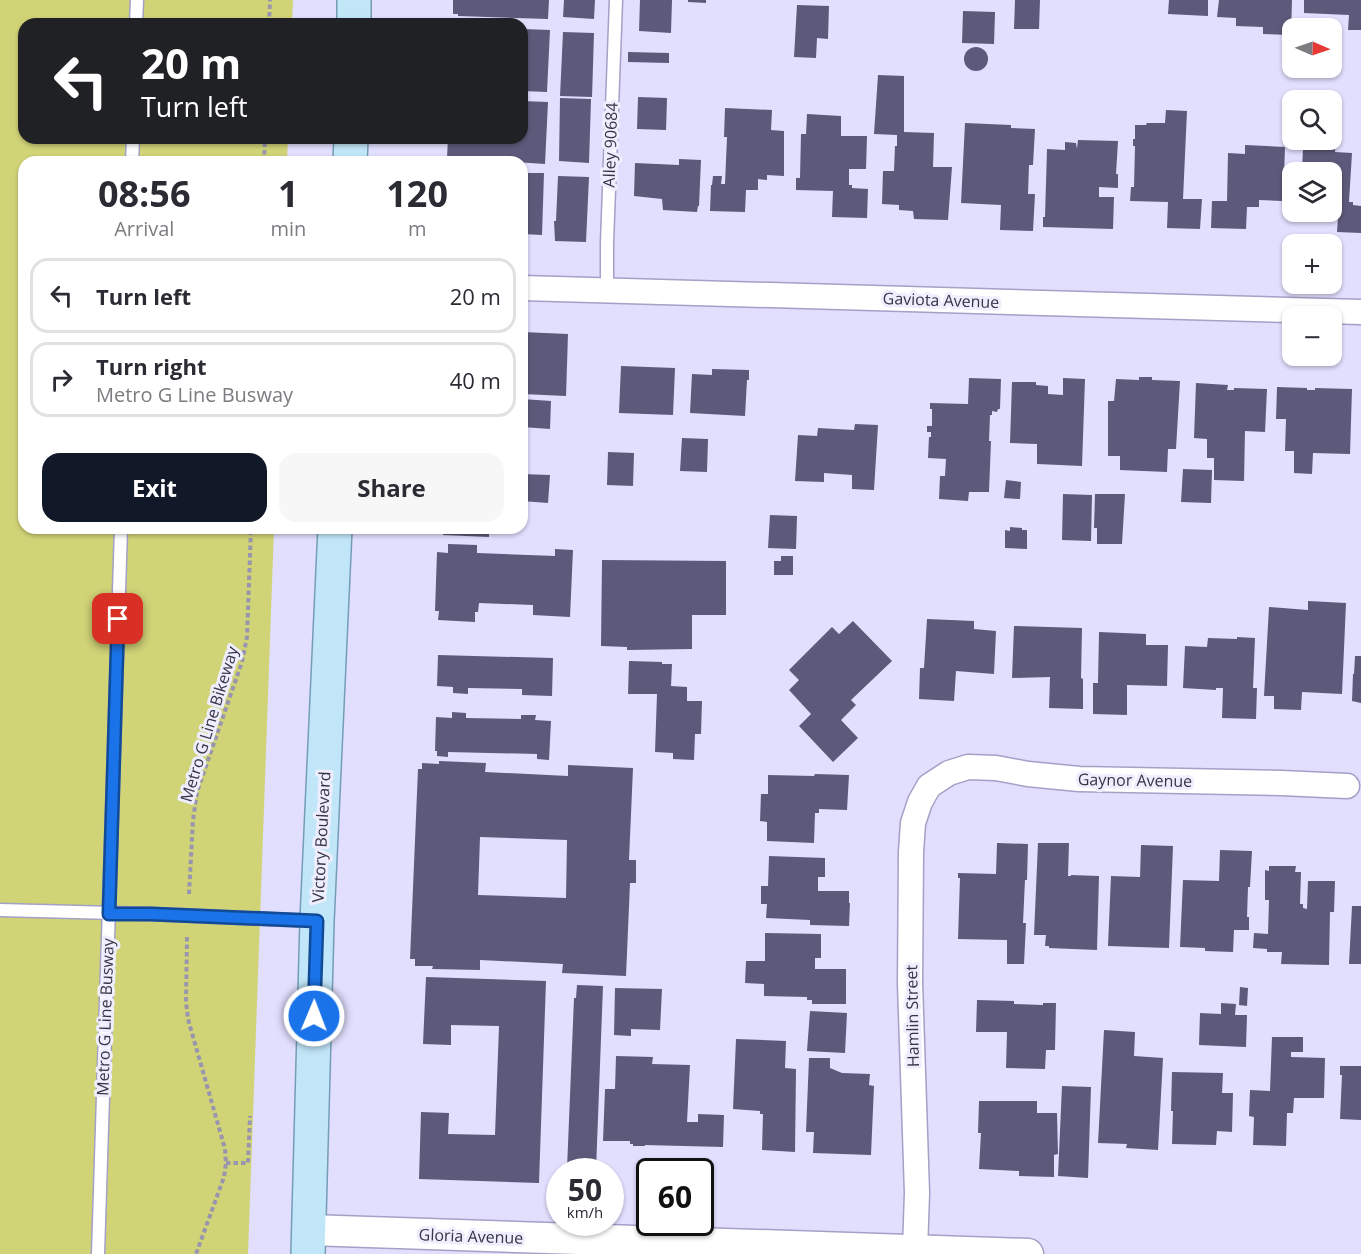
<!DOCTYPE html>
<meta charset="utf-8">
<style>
body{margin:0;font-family:"Open Sans",sans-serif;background:#f7f7f7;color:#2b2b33;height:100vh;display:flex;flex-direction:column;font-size:22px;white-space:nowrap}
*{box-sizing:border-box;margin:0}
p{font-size:20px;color:#7c7c81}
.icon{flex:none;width:33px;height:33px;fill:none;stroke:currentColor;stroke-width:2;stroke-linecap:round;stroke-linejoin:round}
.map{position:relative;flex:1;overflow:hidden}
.panel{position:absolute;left:18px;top:156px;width:510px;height:378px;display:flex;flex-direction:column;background:#fff;border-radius:18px;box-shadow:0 2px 4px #0004}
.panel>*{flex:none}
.hud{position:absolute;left:18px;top:18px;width:510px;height:126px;border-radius:18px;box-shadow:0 2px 4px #0004;background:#202124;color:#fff;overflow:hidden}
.needle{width:39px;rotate:92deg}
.buttons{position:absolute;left:1282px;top:18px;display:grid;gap:12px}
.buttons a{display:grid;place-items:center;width:60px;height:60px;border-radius:12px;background:#fff;box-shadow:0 2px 4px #0004;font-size:30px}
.speed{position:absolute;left:546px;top:1158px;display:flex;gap:12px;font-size:30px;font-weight:700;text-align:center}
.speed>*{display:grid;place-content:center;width:78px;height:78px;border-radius:50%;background:#fff;box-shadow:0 2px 4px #0004;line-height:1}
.speed small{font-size:15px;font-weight:400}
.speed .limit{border:3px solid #111;border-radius:9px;background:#fff;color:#111}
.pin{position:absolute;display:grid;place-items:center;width:51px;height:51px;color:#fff;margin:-26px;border-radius:12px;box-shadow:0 3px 9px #0006}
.me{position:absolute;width:66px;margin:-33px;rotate:1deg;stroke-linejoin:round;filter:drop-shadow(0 0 4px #0008)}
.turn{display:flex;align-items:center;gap:21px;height:126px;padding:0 24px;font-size:27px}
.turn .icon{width:78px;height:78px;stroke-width:2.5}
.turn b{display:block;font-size:42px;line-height:51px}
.eta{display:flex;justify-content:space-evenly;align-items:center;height:102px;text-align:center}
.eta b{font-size:36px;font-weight:700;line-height:42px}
.primary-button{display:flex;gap:12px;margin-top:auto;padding:12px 24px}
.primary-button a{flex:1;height:69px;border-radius:18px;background:#111827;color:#fff;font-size:24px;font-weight:700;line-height:69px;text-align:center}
.primary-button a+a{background:#f7f7f7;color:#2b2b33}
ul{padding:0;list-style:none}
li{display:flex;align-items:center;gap:18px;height:75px;margin:0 12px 9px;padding:0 12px;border:3px solid #e1e1e2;border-radius:18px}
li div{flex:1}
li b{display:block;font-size:22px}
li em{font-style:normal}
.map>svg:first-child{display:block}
</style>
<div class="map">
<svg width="1361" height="1254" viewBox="0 0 1361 1254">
<rect width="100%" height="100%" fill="#e1defe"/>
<polygon fill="#d1d377" points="0,0 293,0 292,24 24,24 24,138 288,138 287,162 24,162 24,528 274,528 248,1254 0,1254"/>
<g fill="#5d597a" fill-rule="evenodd">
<polygon points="453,0 549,0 548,19 458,16 458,14 453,14"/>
<polygon points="564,0 595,0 594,19 563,17"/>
<polygon points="640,0 672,0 671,33 639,31"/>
<polygon points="688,0 706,0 706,3 688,2"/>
<polygon points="1015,0 1040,0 1039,29 1014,29"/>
<polygon points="1169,0 1208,0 1208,16 1168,14"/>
<polygon points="1219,0 1292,0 1291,35 1263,34 1263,27 1236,26 1236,18 1217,17"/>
<polygon points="1304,0 1361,0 1361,30 1348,30 1349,15 1304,13"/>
<polygon points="797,5 829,6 828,39 817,38 816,58 794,57"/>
<polygon points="963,11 995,12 994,44 962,43"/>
<polygon points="522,29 550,30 547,92 522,91"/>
<polygon points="563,32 594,33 592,97 560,96"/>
<circle cx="976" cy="59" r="12"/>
<polygon points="628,52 669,53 669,63 628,62"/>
<polygon points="878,75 904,76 904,132 934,133 933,167 952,167 948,220 914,219 913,211 899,210 899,205 882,204 883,171 894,171 895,146 897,146 897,135 874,134"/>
<polygon points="638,97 667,98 666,130 637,129"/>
<polygon points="560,98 591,99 589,163 559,161"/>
<polygon points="522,101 548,102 545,164 472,159 472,161 453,160 453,158 447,158 448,138 522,138"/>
<polygon points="725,108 772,110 771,130 784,131 784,176 767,175 767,180 758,179 758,190 746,190 745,212 710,211 711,185 712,185 713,176 722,176 721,184 725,184 727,137 724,137"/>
<polygon points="1166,110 1187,111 1183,199 1202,199 1200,229 1167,228 1168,202 1130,201 1131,187 1134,187 1135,146 1133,146 1133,139 1135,139 1135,125 1146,125 1147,123 1165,123"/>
<polygon points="807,114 841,116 841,136 867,136 866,169 849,169 849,185 852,185 852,188 868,189 867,218 832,217 833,191 796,190 796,178 800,178 801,134 806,134"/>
<polygon points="965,123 1011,125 1011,128 1035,129 1033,165 1029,165 1028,194 1035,194 1033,231 1000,230 1001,205 961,203"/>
<polygon points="1078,140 1118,141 1116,174 1118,174 1118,188 1099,187 1099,197 1114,197 1113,229 1043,227 1043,217 1045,217 1047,149 1065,150 1065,142 1076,143 1077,149"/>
<polygon points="1312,140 1336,140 1335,152 1352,153 1349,202 1353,202 1353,205 1361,206 1361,233 1337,232 1338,217 1332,217 1332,172 1302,172 1303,148 1312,148"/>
<polygon points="1245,145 1285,147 1284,177 1286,177 1285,193 1283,193 1282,201 1259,200 1259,207 1247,207 1246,229 1211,228 1212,201 1227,201 1228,153 1245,154"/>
<polygon points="679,159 701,160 699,206 698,206 697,212 663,210 662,199 634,196 635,163 679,165"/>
<polygon points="522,173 544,173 542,235 522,234"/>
<polygon points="558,176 589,177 586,242 555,241 554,221 556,221"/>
<polygon points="522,332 568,334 566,396 522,394"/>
<polygon points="621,366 675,368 673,415 619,413"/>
<polygon points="712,369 749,370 749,380 747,380 745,416 690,413 692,374 712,375"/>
<polygon points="1139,377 1152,377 1152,380 1180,381 1176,449 1168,449 1167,472 1120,470 1120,456 1108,456 1108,401 1114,401 1116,379 1139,380"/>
<polygon points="969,378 1001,379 1000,409 998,409 997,412 992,411 992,415 990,415 989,441 991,441 989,492 969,492 968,501 939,499 940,476 945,476 946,459 928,458 929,437 931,437 931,432 927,432 927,426 932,426 932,409 930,409 930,403 968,404"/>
<polygon points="1063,378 1085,379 1082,466 1037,464 1037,444 1010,443 1012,382 1036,382 1036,385 1048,386 1048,394 1063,395"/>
<polygon points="1196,383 1228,385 1227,390 1234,390 1234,388 1267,389 1265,432 1245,431 1244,481 1214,480 1214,458 1207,458 1207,439 1194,438"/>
<polygon points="1277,387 1307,388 1307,390 1315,390 1315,388 1352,389 1350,454 1313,453 1312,474 1294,473 1294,451 1285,451 1286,419 1276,419"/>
<polygon points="522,399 551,401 550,429 522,427"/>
<polygon points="855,424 878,425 874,490 852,489 852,475 824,473 824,482 795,481 798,435 817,436 818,428 854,430"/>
<polygon points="682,438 708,439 707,472 680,471"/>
<polygon points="608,452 634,453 633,486 607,485"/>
<polygon points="1183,469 1212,470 1211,503 1181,502"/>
<polygon points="522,474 550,475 548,503 522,501"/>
<polygon points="1006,480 1021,482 1020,499 1004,498"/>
<polygon points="1063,494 1092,495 1091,541 1062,540"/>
<polygon points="1095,494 1125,494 1122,544 1097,544 1097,528 1094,528"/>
<polygon points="770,515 797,516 796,549 768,548"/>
<polygon points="1010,527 1022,528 1022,530 1027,530 1027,549 1005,548 1005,530 1010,531"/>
<polygon points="443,528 492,528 491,534 489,534 489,537 443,535"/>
<polygon points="448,544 477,545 477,553 555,556 555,549 573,550 570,617 533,615 533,605 479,603 478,612 475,612 475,622 438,620 439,611 435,611 437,552 448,553"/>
<polygon points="781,556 793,556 793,575 774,575 774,561 781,561"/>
<polygon points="602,560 726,561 726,615 692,615 692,649 627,650 627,647 601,646"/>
<polygon points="1308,601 1346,603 1342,694 1302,692 1301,710 1274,709 1274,696 1264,696 1269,607 1308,610"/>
<polygon points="927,619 974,621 974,629 996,631 994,674 956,671 954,701 919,699 920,668 924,668"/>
<polygon points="853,621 892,661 851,700 856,705 841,720 858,738 833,762 799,726 811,714 789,690 799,680 789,670 832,627 839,634"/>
<polygon points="1014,626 1082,628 1081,678 1083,679 1083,709 1049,708 1050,677 1012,678"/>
<polygon points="1099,632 1146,634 1146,645 1168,645 1167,686 1127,685 1127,715 1093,714 1093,683 1098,683"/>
<polygon points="1237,637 1255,638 1253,688 1257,688 1256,719 1222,718 1223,688 1216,688 1216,690 1183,688 1185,646 1207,647 1208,638 1237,639"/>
<polygon points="438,655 553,658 552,696 522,695 522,689 468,688 468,694 453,693 453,687 437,686"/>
<polygon points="1355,656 1361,656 1361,703 1352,701 1353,674 1354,674"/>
<polygon points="629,661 662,662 662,664 672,664 671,686 687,687 687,701 702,701 701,734 695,734 694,760 673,759 673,753 655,752 657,694 628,694"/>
<polygon points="452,712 466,713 466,718 521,719 521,715 536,715 535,720 551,721 549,760 537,759 537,754 448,752 448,757 437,756 437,751 435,751 436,717 452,718"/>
<path d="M439 761 486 763 485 772 568 776V765L633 768 629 860H636V883H630L626 976 562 973 563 964 480 960V970L432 969 433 966H415V959H410L418 769H422V763L439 764ZM480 837 567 840 566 898 478 895Z"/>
<polygon points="815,774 849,775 847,810 819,809 819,813 815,813 814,843 767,841 767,822 760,821 761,794 768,794 768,775 814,776"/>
<polygon points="997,843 1028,844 1027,880 1025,880 1023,923 1026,923 1024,964 1007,964 1007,940 958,939 960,878 958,878 958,873 996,874"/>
<polygon points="1038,843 1069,843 1068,876 1071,876 1071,875 1099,876 1097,950 1049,948 1049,946 1045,946 1046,935 1034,935"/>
<polygon points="1141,845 1173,846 1169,948 1108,946 1111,876 1140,877"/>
<polygon points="1220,850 1252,851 1250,887 1248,887 1247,917 1249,917 1249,930 1234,930 1233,952 1205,951 1205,948 1180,947 1183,880 1219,881"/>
<polygon points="769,856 825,858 825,877 818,877 818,891 849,891 849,903 850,903 849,926 810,925 810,920 766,918 767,904 761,904 761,886 768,886"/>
<polygon points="1269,866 1296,866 1295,872 1301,872 1300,904 1303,904 1303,908 1307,909 1308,881 1335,881 1334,912 1330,912 1329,965 1281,964 1282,952 1267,952 1267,949 1253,948 1254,933 1268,934 1269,900 1265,900 1265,870 1269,871"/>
<polygon points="1352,906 1361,906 1361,964 1349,964"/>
<polygon points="765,933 821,934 821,958 815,958 815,969 846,969 846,1004 812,1004 812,1000 807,1000 807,997 764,996 764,984 745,983 746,961 765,961"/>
<polygon points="426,977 546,981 539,1183 419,1179 421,1112 449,1113 448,1134 495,1135 499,1026 451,1025 451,1045 423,1044"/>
<polygon points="577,985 603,986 596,1170 567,1169 574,998 576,998"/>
<polygon points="1240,987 1248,988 1247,1006 1239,1005"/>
<polygon points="615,988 662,989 660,1030 631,1029 631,1036 614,1035"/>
<polygon points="977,1000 1014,1001 1014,1004 1043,1005 1043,1003 1056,1003 1055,1050 1046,1050 1045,1069 1006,1068 1007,1032 976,1032"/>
<polygon points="1221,1003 1236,1004 1235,1015 1247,1015 1246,1047 1199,1045 1200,1013 1221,1014"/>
<polygon points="810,1011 847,1013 845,1053 807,1051"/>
<polygon points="1104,1030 1135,1032 1134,1056 1163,1058 1158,1150 1126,1148 1127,1144 1098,1143"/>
<polygon points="1272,1037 1303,1037 1303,1052 1291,1052 1291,1057 1325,1058 1324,1098 1294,1098 1293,1113 1287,1113 1286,1146 1253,1145 1254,1117 1249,1116 1250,1090 1270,1091"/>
<polygon points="736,1039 786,1041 785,1068 796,1069 795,1152 762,1150 763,1114 760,1114 760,1111 733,1109"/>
<polygon points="616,1056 653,1057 652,1064 690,1065 687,1122 698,1122 698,1114 724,1115 723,1147 645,1145 645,1146 633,1146 633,1144 630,1144 630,1141 603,1141 605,1089 615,1089"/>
<polygon points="809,1058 830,1058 830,1068 842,1073 870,1074 869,1085 874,1086 871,1155 813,1153 814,1132 806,1132"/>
<polygon points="1340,1066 1361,1066 1361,1120 1340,1119 1342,1075 1340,1075"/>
<polygon points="1172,1072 1223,1073 1222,1093 1233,1093 1232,1132 1217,1131 1216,1145 1172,1144 1173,1111 1171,1111"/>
<polygon points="1062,1086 1091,1087 1088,1178 1058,1176"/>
<polygon points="979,1101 1037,1101 1037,1113 1057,1113 1058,1154 1054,1155 1054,1177 1019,1176 1019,1171 979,1169 981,1133 978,1133"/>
</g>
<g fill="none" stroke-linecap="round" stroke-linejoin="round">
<defs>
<g id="service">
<polyline points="136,24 137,0"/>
<polyline points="132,162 133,138"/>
<polyline points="607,291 607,243 616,0"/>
<polyline points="0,910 151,914 315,921"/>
<polyline points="98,1254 121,528"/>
</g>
<g id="minor">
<polyline points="522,288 1361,312"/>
<polyline points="915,1250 917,1193 910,983 911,852 913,823 920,802 929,786 949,773 968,767 996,768 1028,774 1079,779 1281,783 1347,786"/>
</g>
<polyline id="tertiary" points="309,1230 1028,1254"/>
<g id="primary">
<polyline points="354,24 354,0"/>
<polyline points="350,162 351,138"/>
<polyline points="308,1254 317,921 335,528"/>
</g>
</defs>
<use href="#service" stroke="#a4a0c6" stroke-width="15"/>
<use href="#minor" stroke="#a4a0c6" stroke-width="27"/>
<use href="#tertiary" stroke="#a4a0c6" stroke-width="33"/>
<use href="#primary" stroke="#759db6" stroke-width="36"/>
<g stroke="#9895ae" stroke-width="4" stroke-dasharray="4.5 3" stroke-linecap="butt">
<polyline points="269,24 270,0"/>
<polyline points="264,162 265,138"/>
<polyline points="189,894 193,820 197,792 242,662 247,637 251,528"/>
<polyline points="187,937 186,1002 188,1019 225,1149 226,1163 224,1177 196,1254"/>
<polyline points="226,1163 248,1163 250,1116"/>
</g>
<use href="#service" stroke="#fff" stroke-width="12"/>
<use href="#minor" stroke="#fff" stroke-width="24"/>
<use href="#tertiary" stroke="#fff" stroke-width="30"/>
<use href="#primary" stroke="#c1e6f8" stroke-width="33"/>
</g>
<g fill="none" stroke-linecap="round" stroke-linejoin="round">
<defs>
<polyline id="route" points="118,619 109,914 151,914 317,921 314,1016"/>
</defs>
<use href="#route" stroke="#114b97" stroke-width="15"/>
<use href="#route" stroke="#1a73e8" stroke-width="10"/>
</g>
<g text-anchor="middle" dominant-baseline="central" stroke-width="6" stroke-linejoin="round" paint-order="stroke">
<g font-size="16" fill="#373545" stroke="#efeefe">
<text transform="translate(610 145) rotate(-88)">Alley 90684</text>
<text transform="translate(941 300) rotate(2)">Gaviota Avenue</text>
<text transform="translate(209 724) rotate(-73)">Metro G Line Bikeway</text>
<text transform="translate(1135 780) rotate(1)">Gaynor Avenue</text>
<text transform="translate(321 837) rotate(-87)">Victory Boulevard</text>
<text transform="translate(912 1016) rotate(-91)">Hamlin Street</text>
<text transform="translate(105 1017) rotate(-88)">Metro G Line Busway</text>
<text transform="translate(471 1236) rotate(2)">Gloria Avenue</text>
</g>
</g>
</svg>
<div class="buttons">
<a><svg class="needle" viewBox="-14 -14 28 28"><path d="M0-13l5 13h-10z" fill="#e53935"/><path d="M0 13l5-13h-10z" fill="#7c7c81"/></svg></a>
<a><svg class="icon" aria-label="search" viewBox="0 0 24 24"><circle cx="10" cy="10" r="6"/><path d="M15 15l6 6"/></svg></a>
<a><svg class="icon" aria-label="layers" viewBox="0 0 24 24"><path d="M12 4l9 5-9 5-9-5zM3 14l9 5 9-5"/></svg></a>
<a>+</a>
<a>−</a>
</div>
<div class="speed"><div>50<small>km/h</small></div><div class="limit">60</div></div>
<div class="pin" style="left:118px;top:619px;background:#d93025"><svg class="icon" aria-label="arrive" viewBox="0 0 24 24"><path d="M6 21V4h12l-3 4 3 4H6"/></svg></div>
<svg class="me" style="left:314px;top:1016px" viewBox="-20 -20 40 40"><circle r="17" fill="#1a73e8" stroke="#fff" stroke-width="3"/><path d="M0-11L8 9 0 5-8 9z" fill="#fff"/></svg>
<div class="hud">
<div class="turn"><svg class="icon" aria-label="left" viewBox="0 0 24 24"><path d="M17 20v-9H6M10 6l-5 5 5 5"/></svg><div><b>20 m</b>Turn left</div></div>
</div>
<section class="panel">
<div class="eta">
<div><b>08:56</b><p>Arrival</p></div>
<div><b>1</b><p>min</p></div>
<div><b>120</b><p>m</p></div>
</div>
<ul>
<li><svg class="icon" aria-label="left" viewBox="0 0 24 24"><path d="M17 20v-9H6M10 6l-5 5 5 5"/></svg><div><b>Turn left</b></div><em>20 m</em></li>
<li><svg class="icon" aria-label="right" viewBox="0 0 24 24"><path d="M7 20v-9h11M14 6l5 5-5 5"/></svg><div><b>Turn right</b><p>Metro G Line Busway</p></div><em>40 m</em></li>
</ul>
<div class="primary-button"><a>Exit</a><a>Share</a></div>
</section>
</div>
